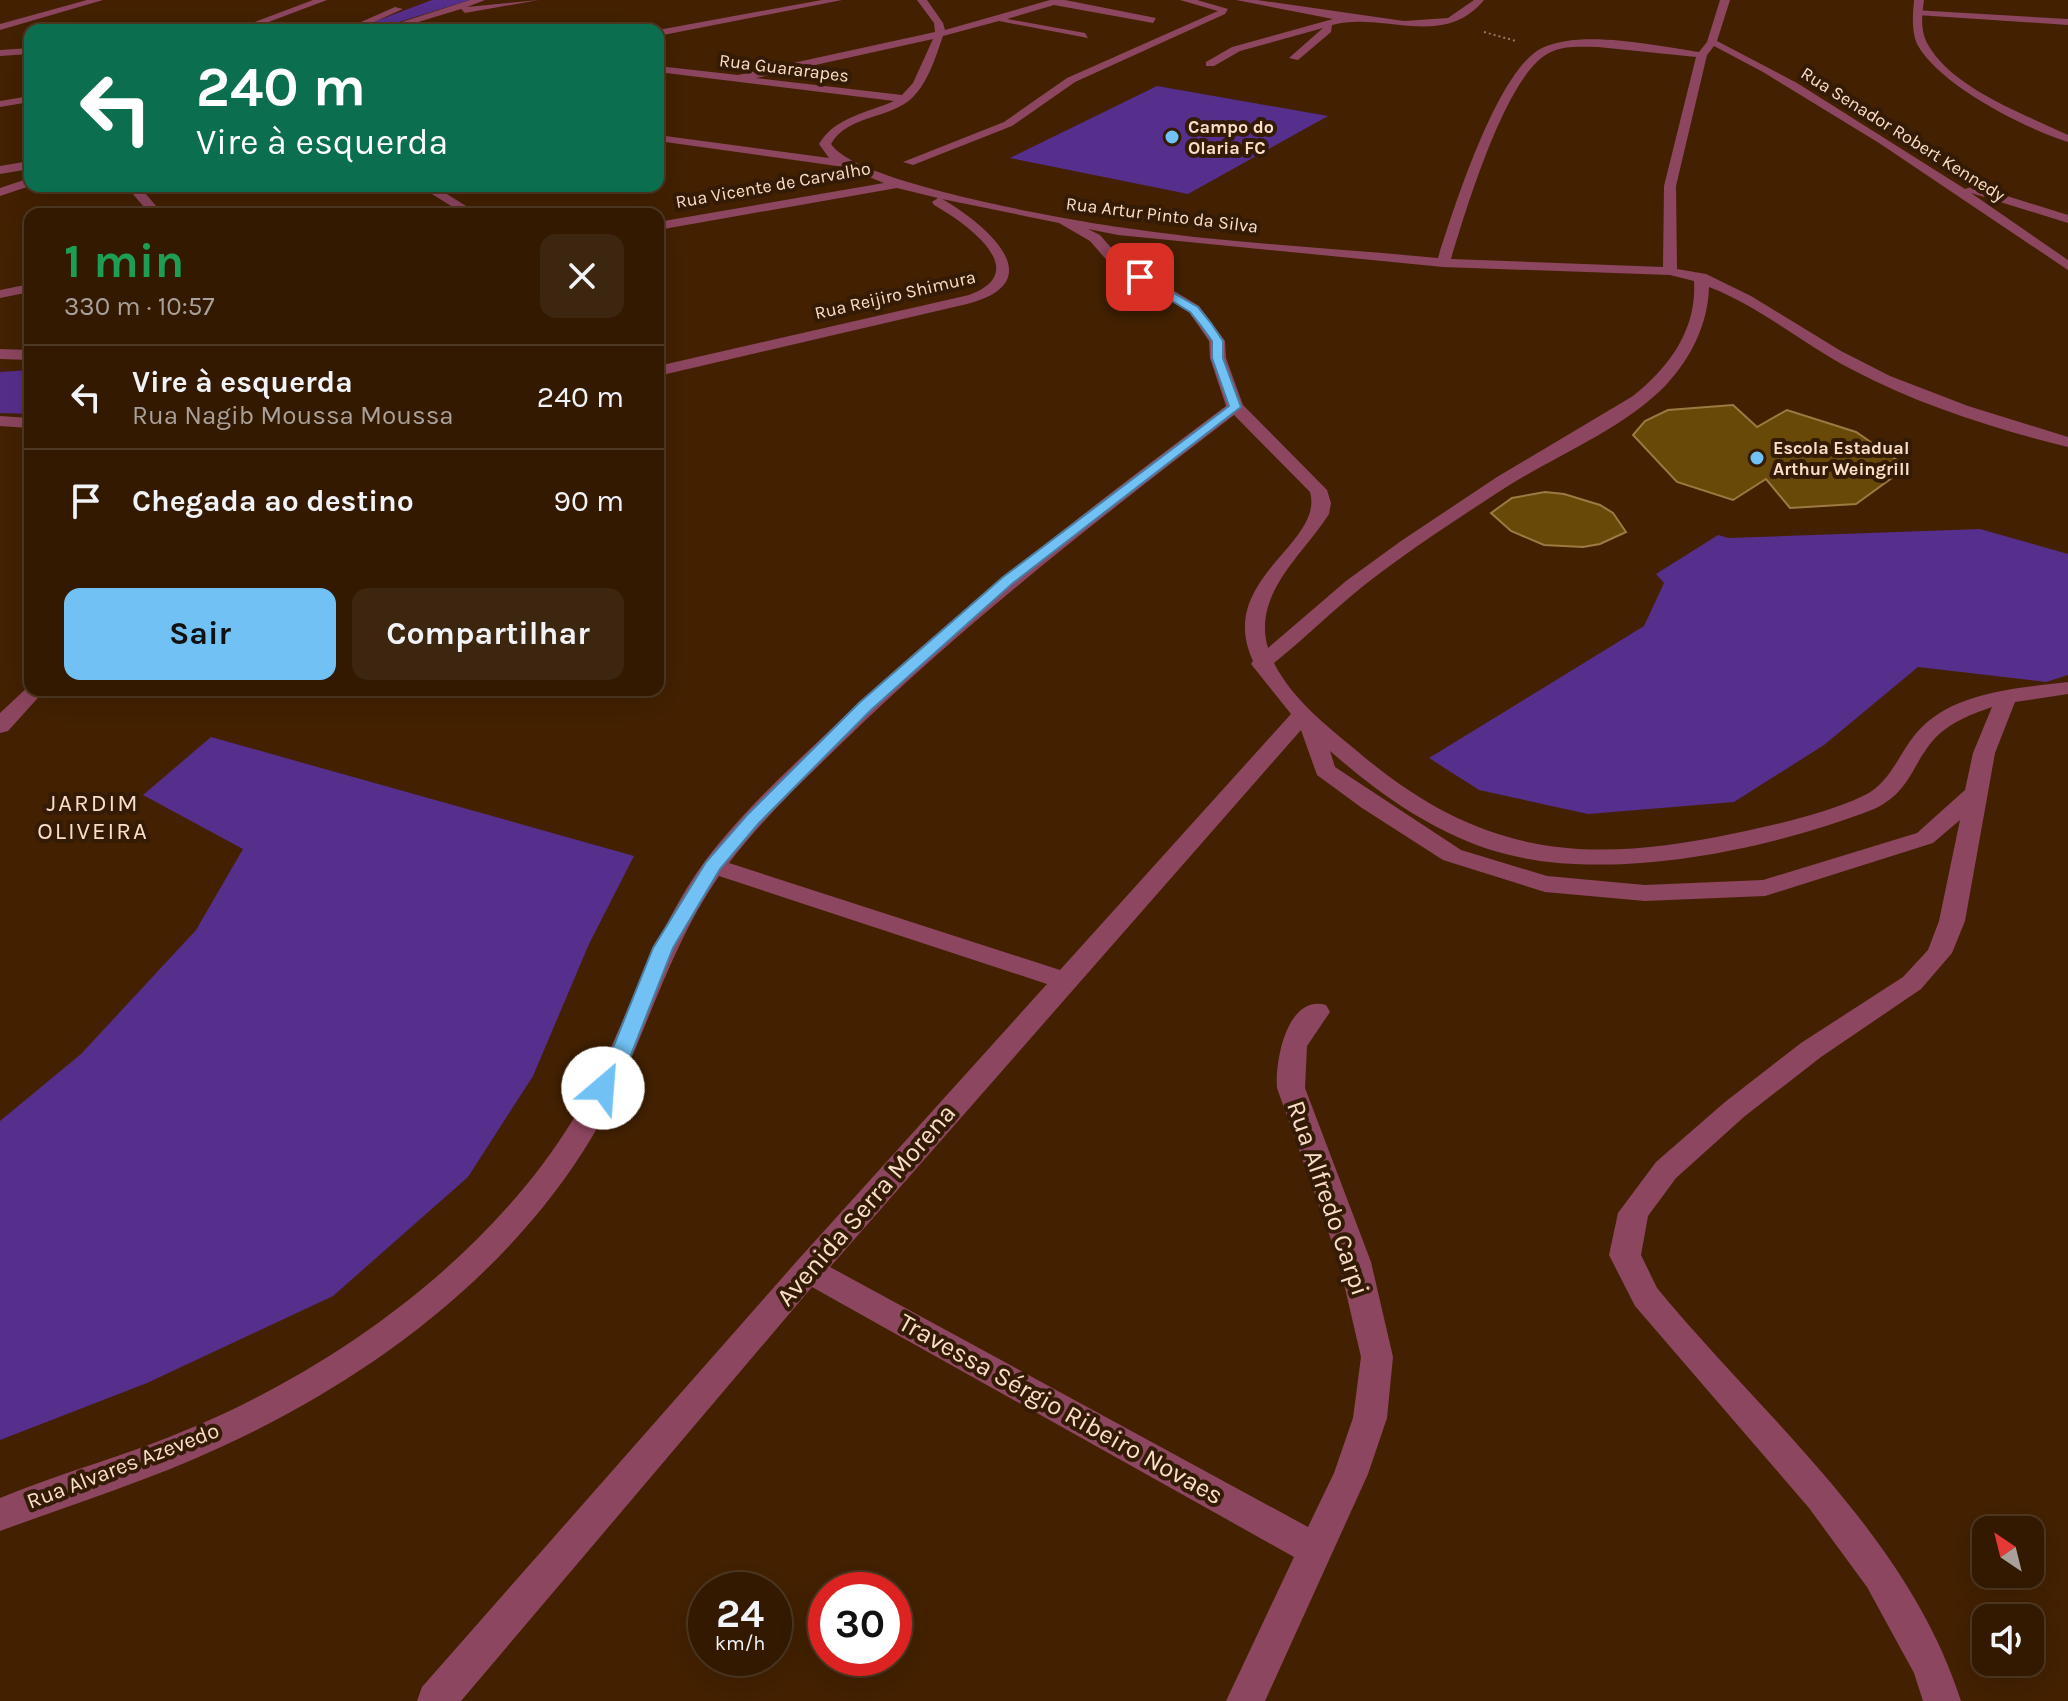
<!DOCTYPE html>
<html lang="pt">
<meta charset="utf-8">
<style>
body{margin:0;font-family:Karla,sans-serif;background:#3d260f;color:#f1f3f6;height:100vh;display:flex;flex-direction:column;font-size:30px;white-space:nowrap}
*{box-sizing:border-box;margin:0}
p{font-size:26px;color:#a8a099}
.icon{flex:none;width:44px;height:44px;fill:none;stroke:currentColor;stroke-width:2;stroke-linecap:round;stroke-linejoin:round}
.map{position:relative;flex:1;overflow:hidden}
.drawer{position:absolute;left:24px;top:208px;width:640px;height:488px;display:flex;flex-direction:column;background:#321900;border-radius:16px;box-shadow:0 8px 32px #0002,0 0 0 2px #4d3822}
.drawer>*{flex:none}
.guide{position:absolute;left:24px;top:24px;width:640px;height:168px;border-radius:16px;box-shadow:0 8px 32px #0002,0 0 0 2px #4d3822;background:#0b6e4f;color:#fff;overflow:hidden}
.needle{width:52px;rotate:325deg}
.controls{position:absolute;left:1972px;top:1516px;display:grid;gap:16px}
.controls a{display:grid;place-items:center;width:72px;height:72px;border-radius:16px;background:#321900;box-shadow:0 8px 32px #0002,0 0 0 2px #4d3822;font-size:40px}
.speed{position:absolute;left:688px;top:1572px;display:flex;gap:16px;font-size:40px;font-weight:700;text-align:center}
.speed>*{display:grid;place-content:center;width:104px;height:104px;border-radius:50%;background:#321900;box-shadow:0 8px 32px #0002,0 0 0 2px #4d3822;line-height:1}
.speed small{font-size:20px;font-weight:400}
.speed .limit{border:12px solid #d22;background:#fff;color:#111}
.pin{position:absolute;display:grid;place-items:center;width:68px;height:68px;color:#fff;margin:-34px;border-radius:16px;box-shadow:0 4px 12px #0006}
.me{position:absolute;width:88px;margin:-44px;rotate:27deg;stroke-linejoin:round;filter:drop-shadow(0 0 6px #0008)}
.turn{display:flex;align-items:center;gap:28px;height:168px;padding:0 40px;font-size:36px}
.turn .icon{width:104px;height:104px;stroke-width:2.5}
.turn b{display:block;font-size:56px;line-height:68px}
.round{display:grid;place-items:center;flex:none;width:84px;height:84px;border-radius:16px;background:#3d260f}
.head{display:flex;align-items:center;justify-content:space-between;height:136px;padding:0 40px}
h1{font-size:48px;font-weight:700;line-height:60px;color:#1e9e55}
.primary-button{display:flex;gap:16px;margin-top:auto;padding:16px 40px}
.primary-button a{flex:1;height:92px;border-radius:16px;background:#72c1f5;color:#111;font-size:32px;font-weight:700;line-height:92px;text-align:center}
.primary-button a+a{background:#3d260f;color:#f1f3f6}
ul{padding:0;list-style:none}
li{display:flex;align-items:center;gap:24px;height:104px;padding:0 40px;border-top:2px solid #4d3822}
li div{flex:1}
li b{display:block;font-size:30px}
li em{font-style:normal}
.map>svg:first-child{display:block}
</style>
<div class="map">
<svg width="2068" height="1701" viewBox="0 0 2068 1701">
<rect width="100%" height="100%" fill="#432100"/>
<g fill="#562e8b">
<polygon points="432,0 470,0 373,30 352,30"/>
<polygon points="1157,86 1328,116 1188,194 1010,158"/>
<polygon points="30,370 30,414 0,413 0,372"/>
<polygon points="1980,529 2068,554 2068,675 2046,682 1918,667 1824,745 1734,802 1588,814 1479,790 1429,758 1644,626 1664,583 1656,574 1718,535 1729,538"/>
<polygon points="211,737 634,856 589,944 533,1076 468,1177 333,1296 147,1383 0,1440 0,1121 81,1054 196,930 243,849 143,795"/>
</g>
<g fill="#684907" stroke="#9c7a42" stroke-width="2">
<polygon points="1733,405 1757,427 1787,410 1856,432 1907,467 1856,504 1790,508 1766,479 1733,500 1677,482 1633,435 1645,421 1668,410"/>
<polygon points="1545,492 1564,494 1600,505 1613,513 1626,532 1600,544 1583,547 1544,545 1511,531 1491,513 1512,498"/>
</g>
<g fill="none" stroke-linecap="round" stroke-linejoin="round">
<polyline stroke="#97775b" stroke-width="2" stroke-dasharray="2 3" stroke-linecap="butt" points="1484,32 1516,41"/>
<polygon fill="#8d465f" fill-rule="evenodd" points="1914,10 2068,19 2068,25 1917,15"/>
<g fill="#8d465f" fill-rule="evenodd">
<polygon points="87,0 103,0 0,30 0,24"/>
<polygon points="313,0 327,0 247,30 233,30"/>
<polygon points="470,0 485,0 467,7 539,0 465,13 461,9 392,30 377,30"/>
<polygon points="822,0 842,0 658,36 658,30"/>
<path d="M917 0H927L943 23 945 30 1050 0H1065L1156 18 1153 23 1054 5 1007 19 1085 33 1088 38 999 21 943 36C936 56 928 83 912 98 890 119 847 115 831 144 856 183 1065 219 1118 227 1223 243 1332 248 1438 258 1453 211 1497 70 1542 48 1582 29 1657 46 1699 52L1707 42 1720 0H1730L1717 41 1797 83 1965 189 1975 186 2068 215V223L1971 193 2068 260V270L1879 143 1763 72 1714 46 1707 55 1676 186 1677 269 1706 274 1751 296 1841 351 1890 376 1968 406 2068 437V447C1995 429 1919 405 1853 370 1804 345 1761 307 1709 287 1708 324 1691 358 1666 385 1620 432 1551 457 1497 493 1451 523 1405 553 1362 587 1332 611 1304 639 1274 663 1292 699 1327 726 1357 751 1479 855 1582 866 1736 833 1778 824 1824 814 1863 796 1893 782 1899 750 1921 728 1957 691 2020 688 2068 682V694L2015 702 1995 753 1965 921 1952 953 1921 989 1821 1057 1745 1116 1676 1178 1648 1216 1641 1255 1657 1288C1765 1419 1908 1535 1961 1701H1923L1914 1673 1867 1587 1809 1508 1635 1306 1609 1255 1618 1213 1656 1162 1725 1102 1801 1043 1903 977 1928 950 1939 921 1960 820 1933 843 1765 896 1645 901 1545 892 1443 860 1362 808 1317 775 1301 730 830 1267 1308 1527 1334 1473 1353 1418 1361 1357 1339 1262 1277 1088C1275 1061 1287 994 1326 1005L1330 1012 1307 1046 1305 1088 1371 1262 1393 1357 1387 1418 1368 1474 1265 1701H1226L1294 1557 812 1287 461 1701H417L422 1687 797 1261 1047 984 719 876C663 956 642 1054 592 1137 508 1277 367 1380 221 1447 150 1480 73 1504 0 1531V1498C62 1472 129 1455 191 1428 339 1366 490 1256 574 1118 629 1028 651 924 720 842 752 803 790 768 827 733 951 614 1088 509 1226 406L1210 358 1209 341 1189 312 1110 264 1090 241 1059 223 942 199C986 224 1054 282 967 304L658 376V366L969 295C1035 271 964 222 934 205L932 202 938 198 897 188 658 230V222L884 183 844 167 658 141V135L829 158 819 144C835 117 867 113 894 101L658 72V66L738 75 935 32 934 23ZM933 39 913 83 902 95 756 78ZM1598 47 1696 57 1664 186 1663 267 1451 259C1465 213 1506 74 1549 53 1563 45 1583 47 1598 47ZM1088 229 1118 235 1443 267 1670 275 1694 281C1697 330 1669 367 1633 396L1497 477 1401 541 1346 581 1268 648C1252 594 1303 555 1329 514L1331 503 1327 490 1243 405 1226 358 1225 341 1199 306 1120 258 1100 235ZM1234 415 1310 492C1325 544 1215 579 1253 661L1251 664 1291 714 1060 970 729 863C763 818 805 779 846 739 967 621 1100 518 1234 415ZM1992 707 1973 753 1965 790 1917 833 1763 880 1645 885 1547 876 1461 850 1335 767 1330 751C1377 792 1428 829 1488 849 1600 886 1766 851 1874 809 1912 791 1911 764 1936 737 1951 722 1972 714 1992 707Z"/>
<polygon points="1180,0 1197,0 1228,9 1225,14 1075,82 1012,126 913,165 903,162 1004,122 1067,78 1218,11"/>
<path d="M1236 0H1257L1404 21 1448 18 1474 0H1484C1443 50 1383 11 1332 25L1331 32 1298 60 1289 58 1323 28 1240 51 1214 66H1206V62L1232 47 1333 19Z"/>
<path d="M1914 0H1924C1922 14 1920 30 1927 43 1951 88 2024 114 2068 135V142C2024 128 1939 85 1917 44 1911 30 1913 14 1914 0Z"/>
<polygon points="395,7 403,9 356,30 343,30"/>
<polygon points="30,48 30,54 0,56 0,50"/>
<polygon points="30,96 30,102 0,107 0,101"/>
<polygon points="30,161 30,169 0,174 0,166"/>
<polygon points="30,178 30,186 0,196 0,188"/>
<polygon points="126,186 139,186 163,214 150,214"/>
<polygon points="419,186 434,186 479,214 464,214"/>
<polygon points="30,284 30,292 0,298 0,290"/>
<polygon points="0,349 30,350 30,360 0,359"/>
<polygon points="0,416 30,418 30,428 0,426"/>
<polygon points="30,685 30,690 45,690 8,731 0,733 0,713"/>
</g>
</g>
<polygon fill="#72c1f5" stroke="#4a7d9f" stroke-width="2" points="1140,274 1198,307 1211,323 1223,341 1223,358 1241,407 1013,583 871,710 759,823 720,869 673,948 629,1060 611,1093 596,1093 593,1088 608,1060 653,948 706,862 747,815 859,703 1003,577 1229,406 1212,358 1212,341 1202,327 1190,312 1136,279 1134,277"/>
<g fill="#72c1f5" stroke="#331b05" stroke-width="3">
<circle cx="1172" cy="137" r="8"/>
<circle cx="1757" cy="458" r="8"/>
</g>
<g text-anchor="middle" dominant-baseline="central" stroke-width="8" stroke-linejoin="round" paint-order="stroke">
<g font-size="18" fill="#fbdec9" stroke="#331b05">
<text transform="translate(784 68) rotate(7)">Rua Guararapes</text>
<text transform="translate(1903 134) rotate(32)">Rua Senador Robert Kennedy</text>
<text transform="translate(773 185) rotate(-10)">Rua Vicente de Carvalho</text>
<text transform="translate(1162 215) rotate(7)">Rua Artur Pinto da Silva</text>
<text transform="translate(895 295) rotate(-13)">Rua Reijiro Shimura</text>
</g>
<g font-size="18" font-weight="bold" fill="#fbdec9" stroke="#331b05" text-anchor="start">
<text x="1188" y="127">Campo do<tspan x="1188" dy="21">Olaria FC</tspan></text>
<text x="1773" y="448">Escola Estadual<tspan x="1773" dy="21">Arthur Weingrill</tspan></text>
</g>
<g font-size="22" fill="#fbdec9" stroke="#331b05">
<text transform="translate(123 1466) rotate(-21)">Rua Alvares Azevedo</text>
</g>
<g font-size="24" letter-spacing="2" fill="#fbdec9" stroke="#331b05">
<text x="93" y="803">JARDIM<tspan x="93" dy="28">OLIVEIRA</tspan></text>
</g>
<g font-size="26" fill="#fbdec9" stroke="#331b05">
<text transform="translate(1328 1198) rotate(71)">Rua Alfredo Carpi</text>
<text transform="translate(866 1205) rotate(-49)">Avenida Serra Morena</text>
<text transform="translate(1061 1409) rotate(29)">Travessa Sérgio Ribeiro Novaes</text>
</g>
</g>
</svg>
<div class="controls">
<a><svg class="needle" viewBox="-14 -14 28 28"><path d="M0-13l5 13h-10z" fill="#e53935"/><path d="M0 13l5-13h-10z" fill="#a8a099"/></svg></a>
<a><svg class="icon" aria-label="sound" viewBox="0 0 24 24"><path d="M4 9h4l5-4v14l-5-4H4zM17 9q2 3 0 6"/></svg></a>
</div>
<div class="speed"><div>24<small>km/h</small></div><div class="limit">30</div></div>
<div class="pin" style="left:1140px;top:277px;background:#d93025"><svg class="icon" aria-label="arrive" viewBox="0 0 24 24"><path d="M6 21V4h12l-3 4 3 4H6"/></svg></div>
<svg class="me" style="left:603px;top:1088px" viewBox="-20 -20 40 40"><circle r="19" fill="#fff"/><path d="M0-13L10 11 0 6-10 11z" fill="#72c1f5"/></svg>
<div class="guide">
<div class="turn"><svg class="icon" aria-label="left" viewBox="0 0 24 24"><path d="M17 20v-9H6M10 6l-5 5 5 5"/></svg><div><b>240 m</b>Vire à esquerda</div></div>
</div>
<section class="drawer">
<div class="head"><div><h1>1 min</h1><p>330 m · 10:57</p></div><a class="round"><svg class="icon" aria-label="close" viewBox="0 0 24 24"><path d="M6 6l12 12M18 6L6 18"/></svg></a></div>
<ul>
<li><svg class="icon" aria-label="left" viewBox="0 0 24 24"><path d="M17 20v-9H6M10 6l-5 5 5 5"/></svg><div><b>Vire à esquerda</b><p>Rua Nagib Moussa Moussa</p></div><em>240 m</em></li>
<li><svg class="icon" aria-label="arrive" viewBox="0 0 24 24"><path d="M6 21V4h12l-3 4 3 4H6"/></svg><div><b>Chegada ao destino</b></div><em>90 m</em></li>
</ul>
<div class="primary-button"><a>Sair</a><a>Compartilhar</a></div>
</section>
</div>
